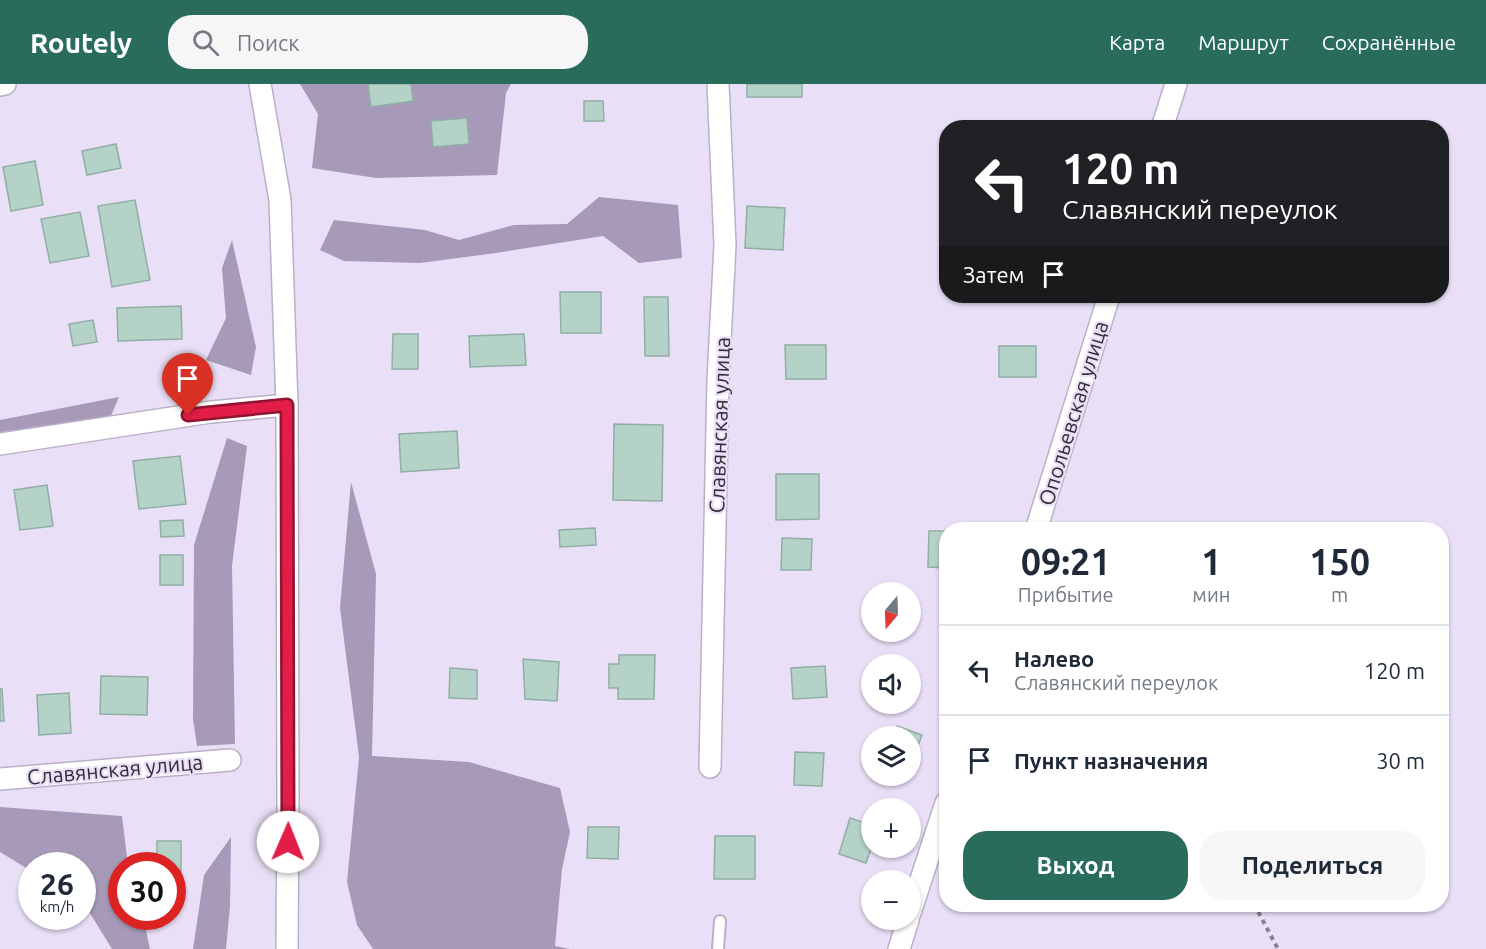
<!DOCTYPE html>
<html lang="ru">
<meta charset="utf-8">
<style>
body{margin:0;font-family:Ubuntu,sans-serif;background:#f6f6f7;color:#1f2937;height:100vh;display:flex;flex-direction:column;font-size:22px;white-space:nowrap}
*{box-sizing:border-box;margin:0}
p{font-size:20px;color:#747a83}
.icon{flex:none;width:33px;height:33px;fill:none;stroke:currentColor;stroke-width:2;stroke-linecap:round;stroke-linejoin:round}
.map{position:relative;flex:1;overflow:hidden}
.details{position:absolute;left:939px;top:438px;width:510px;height:390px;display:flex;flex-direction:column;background:#fff;border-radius:24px;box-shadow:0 2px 4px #0004}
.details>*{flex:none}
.top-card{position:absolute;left:939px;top:36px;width:510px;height:183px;border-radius:24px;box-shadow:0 2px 4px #0004;background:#202124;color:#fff;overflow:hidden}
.needle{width:39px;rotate:199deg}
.buttons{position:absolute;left:861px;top:498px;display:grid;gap:12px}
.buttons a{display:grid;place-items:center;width:60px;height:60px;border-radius:50%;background:#fff;box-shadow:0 2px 4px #0004;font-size:30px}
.speed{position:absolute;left:18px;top:768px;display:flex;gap:12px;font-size:30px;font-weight:700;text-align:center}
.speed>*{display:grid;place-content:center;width:78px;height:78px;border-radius:50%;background:#fff;box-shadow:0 2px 4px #0004;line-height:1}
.speed small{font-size:15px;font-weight:400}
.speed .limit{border:9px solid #d22;background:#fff;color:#111}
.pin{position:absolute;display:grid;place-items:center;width:51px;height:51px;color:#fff;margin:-62px -26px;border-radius:50% 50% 50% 0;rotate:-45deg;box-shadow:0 0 6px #0007}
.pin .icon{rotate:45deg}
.me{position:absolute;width:66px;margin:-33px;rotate:1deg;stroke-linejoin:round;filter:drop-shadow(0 0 4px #0008)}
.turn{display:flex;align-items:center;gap:21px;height:126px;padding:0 24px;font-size:27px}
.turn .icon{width:78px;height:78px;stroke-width:2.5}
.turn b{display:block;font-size:42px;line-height:51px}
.then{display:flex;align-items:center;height:57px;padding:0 24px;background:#0003;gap:12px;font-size:22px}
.eta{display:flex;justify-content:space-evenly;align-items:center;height:102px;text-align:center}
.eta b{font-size:36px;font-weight:700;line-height:42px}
.button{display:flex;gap:12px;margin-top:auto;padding:12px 24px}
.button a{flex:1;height:69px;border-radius:24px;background:#296c5c;color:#fff;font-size:24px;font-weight:700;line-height:69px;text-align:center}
.button a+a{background:#f6f6f7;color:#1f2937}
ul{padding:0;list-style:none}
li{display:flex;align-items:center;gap:18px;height:90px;padding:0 24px;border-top:2px solid #e0e1e3}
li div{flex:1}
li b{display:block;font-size:22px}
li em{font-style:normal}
header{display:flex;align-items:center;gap:36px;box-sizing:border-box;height:84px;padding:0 30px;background:#296c5c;color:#fff}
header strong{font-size:28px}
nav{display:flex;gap:33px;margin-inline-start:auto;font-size:21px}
.search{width:420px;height:54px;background:#f6f6f7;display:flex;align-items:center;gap:15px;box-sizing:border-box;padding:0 21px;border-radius:24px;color:#747a83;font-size:22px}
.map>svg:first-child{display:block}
</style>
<header>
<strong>Routely</strong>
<div class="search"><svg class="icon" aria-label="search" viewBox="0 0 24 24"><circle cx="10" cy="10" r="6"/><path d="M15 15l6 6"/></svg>Поиск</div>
<nav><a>Карта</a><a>Маршрут</a><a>Сохранённые</a></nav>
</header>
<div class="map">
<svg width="1486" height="865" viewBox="0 0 1486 865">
<rect width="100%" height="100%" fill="#e9dff6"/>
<g fill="#a79ab9">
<polygon points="300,0 511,0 506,9 497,91 376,94 312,84 318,30"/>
<polygon points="599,113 678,121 682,174 639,179 603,152 496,169 420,179 344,177 320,166 334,136 425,146 459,156 514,141 567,140"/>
<polygon points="232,156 256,263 251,291 206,276 226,234 222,184"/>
<polygon points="119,313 110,334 0,349 0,336"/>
<polygon points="227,354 247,362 232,482 235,660 197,662 193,635 194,461"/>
<polygon points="351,398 376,490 372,672 469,678 560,704 570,748 562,785 555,862 570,865 373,865 357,841 347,798 359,673 340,524"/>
<polygon points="0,723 122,732 128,781 122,782 122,832 143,833 150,865 112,865 83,818 82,782 32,782 31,787 0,768"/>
<polygon points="231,753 230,822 226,865 193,865 204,791"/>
</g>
<g fill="#b5d2c9" stroke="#91aea5" stroke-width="1.5">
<polygon points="368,0 411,0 413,17 371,23"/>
<rect x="747" y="0" width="55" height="13"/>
<polygon points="584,17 603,17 604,37 584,37"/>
<polygon points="467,34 469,60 433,63 431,37"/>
<polygon points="116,60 121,84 87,91 82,67"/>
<polygon points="35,77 43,121 11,127 3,83"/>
<polygon points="135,116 150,196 112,203 98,122"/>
<polygon points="747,122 785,124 783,166 745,164"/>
<polygon points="80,128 89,172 50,179 41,135"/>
<polygon points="560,208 601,208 601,249 561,249"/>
<polygon points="644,213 668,213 669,272 645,272"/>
<polygon points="181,222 182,255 118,257 117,224"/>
<polygon points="93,236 97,258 73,262 69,240"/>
<polygon points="393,250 418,250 418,285 392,285"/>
<polygon points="524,250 526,281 470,283 469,252"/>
<polygon points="785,261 826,261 826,295 786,295"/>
<rect x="999" y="262" width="37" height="31"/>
<polygon points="614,340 663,341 662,417 613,416"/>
<polygon points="457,347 459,384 401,388 399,350"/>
<polygon points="180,372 186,420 139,425 133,377"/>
<polygon points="776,390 819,390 819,435 776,436"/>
<polygon points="47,401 53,442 20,446 14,406"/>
<polygon points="183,436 184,452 161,453 160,437"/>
<polygon points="595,444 596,461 560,463 559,446"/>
<polygon points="929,447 946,447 946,484 928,483"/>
<polygon points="782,454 812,455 811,486 781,486"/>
<rect x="160" y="471" width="23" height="30"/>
<polygon points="619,571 655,571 654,615 618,615 618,604 609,604 609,580 619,580"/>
<polygon points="523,575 559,578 557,617 525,615"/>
<polygon points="825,582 827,613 793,615 791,584"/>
<polygon points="450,584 477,586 477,615 449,614"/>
<polygon points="101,592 148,593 147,631 100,630"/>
<polygon points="0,605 2,605 4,637 0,637"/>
<polygon points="69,609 71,649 39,651 37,611"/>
<polygon points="897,642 922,651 912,678 910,677 910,652 894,652"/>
<polygon points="795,668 824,669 822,702 794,701"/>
<polygon points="850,734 872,741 872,762 866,779 839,770"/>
<polygon points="588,743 619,743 618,775 587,774"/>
<polygon points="715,752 755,752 755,795 714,795"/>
<polygon points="157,757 181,757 181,787 172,787 172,782 157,782"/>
</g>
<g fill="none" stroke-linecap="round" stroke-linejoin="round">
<defs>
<polyline id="service" points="718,865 720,837"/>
<g id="minor">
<polyline points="260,0 280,116 287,321 288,716 287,865"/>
<polyline points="0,1 5,0"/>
<polyline points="1162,44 1176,0"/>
<polyline points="0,360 211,328 287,321"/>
<polyline points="1036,446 1109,212"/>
<polyline points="710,683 718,296 725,161 718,0"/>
<polyline points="0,695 230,676"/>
<polyline points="910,829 946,719"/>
<polyline points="899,865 908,836"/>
</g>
</defs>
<use href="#service" stroke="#bab0c7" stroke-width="14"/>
<use href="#minor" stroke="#bab0c7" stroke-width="24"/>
<polyline stroke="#867f8e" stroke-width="4" stroke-dasharray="4.5 4.5" stroke-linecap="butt" points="1254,820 1278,865"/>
<use href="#service" stroke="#fff" stroke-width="10"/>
<use href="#minor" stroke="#fff" stroke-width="21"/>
</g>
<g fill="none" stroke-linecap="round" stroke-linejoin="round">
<defs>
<polyline id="route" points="188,331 287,321 288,758"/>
</defs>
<use href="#route" stroke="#92132f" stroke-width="15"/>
<use href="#route" stroke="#e11d48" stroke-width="10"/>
</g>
<g text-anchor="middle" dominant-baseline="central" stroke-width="4.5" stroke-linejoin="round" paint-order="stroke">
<g font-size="21" fill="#322e37" stroke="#e9dff6">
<text transform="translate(1073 329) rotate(-73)">Опольевская улица</text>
<text transform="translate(719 341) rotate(-88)">Славянская улица</text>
<text transform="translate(115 685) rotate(-5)">Славянская улица</text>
</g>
</g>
</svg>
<div class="buttons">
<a><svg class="needle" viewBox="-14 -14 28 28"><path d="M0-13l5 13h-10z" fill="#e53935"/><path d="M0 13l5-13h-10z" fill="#747a83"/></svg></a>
<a><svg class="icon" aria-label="sound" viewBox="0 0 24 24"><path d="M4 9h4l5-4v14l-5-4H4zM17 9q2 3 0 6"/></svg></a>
<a><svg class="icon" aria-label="layers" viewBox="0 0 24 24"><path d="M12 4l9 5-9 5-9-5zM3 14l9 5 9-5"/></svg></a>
<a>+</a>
<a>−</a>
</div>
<div class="speed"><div>26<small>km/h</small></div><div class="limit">30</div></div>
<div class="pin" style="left:188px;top:331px;background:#d93025"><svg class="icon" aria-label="arrive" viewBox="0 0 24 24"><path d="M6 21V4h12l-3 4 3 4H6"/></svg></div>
<svg class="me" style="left:288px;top:758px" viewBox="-20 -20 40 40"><circle r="19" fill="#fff"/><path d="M0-13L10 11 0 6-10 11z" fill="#e11d48"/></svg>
<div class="top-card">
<div class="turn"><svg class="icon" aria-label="left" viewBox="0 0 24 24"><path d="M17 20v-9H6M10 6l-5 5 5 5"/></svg><div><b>120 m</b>Славянский переулок</div></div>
<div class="then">Затем<svg class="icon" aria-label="arrive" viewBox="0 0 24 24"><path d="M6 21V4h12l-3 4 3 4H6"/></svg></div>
</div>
<section class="details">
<div class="eta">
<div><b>09:21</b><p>Прибытие</p></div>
<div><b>1</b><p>мин</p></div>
<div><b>150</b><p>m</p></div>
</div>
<ul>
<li><svg class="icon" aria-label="left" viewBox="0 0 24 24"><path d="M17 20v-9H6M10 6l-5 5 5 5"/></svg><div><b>Налево</b><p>Славянский переулок</p></div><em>120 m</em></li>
<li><svg class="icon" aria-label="arrive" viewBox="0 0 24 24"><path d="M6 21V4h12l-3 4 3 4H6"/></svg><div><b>Пункт назначения</b></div><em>30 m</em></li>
</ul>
<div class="button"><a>Выход</a><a>Поделиться</a></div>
</section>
</div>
